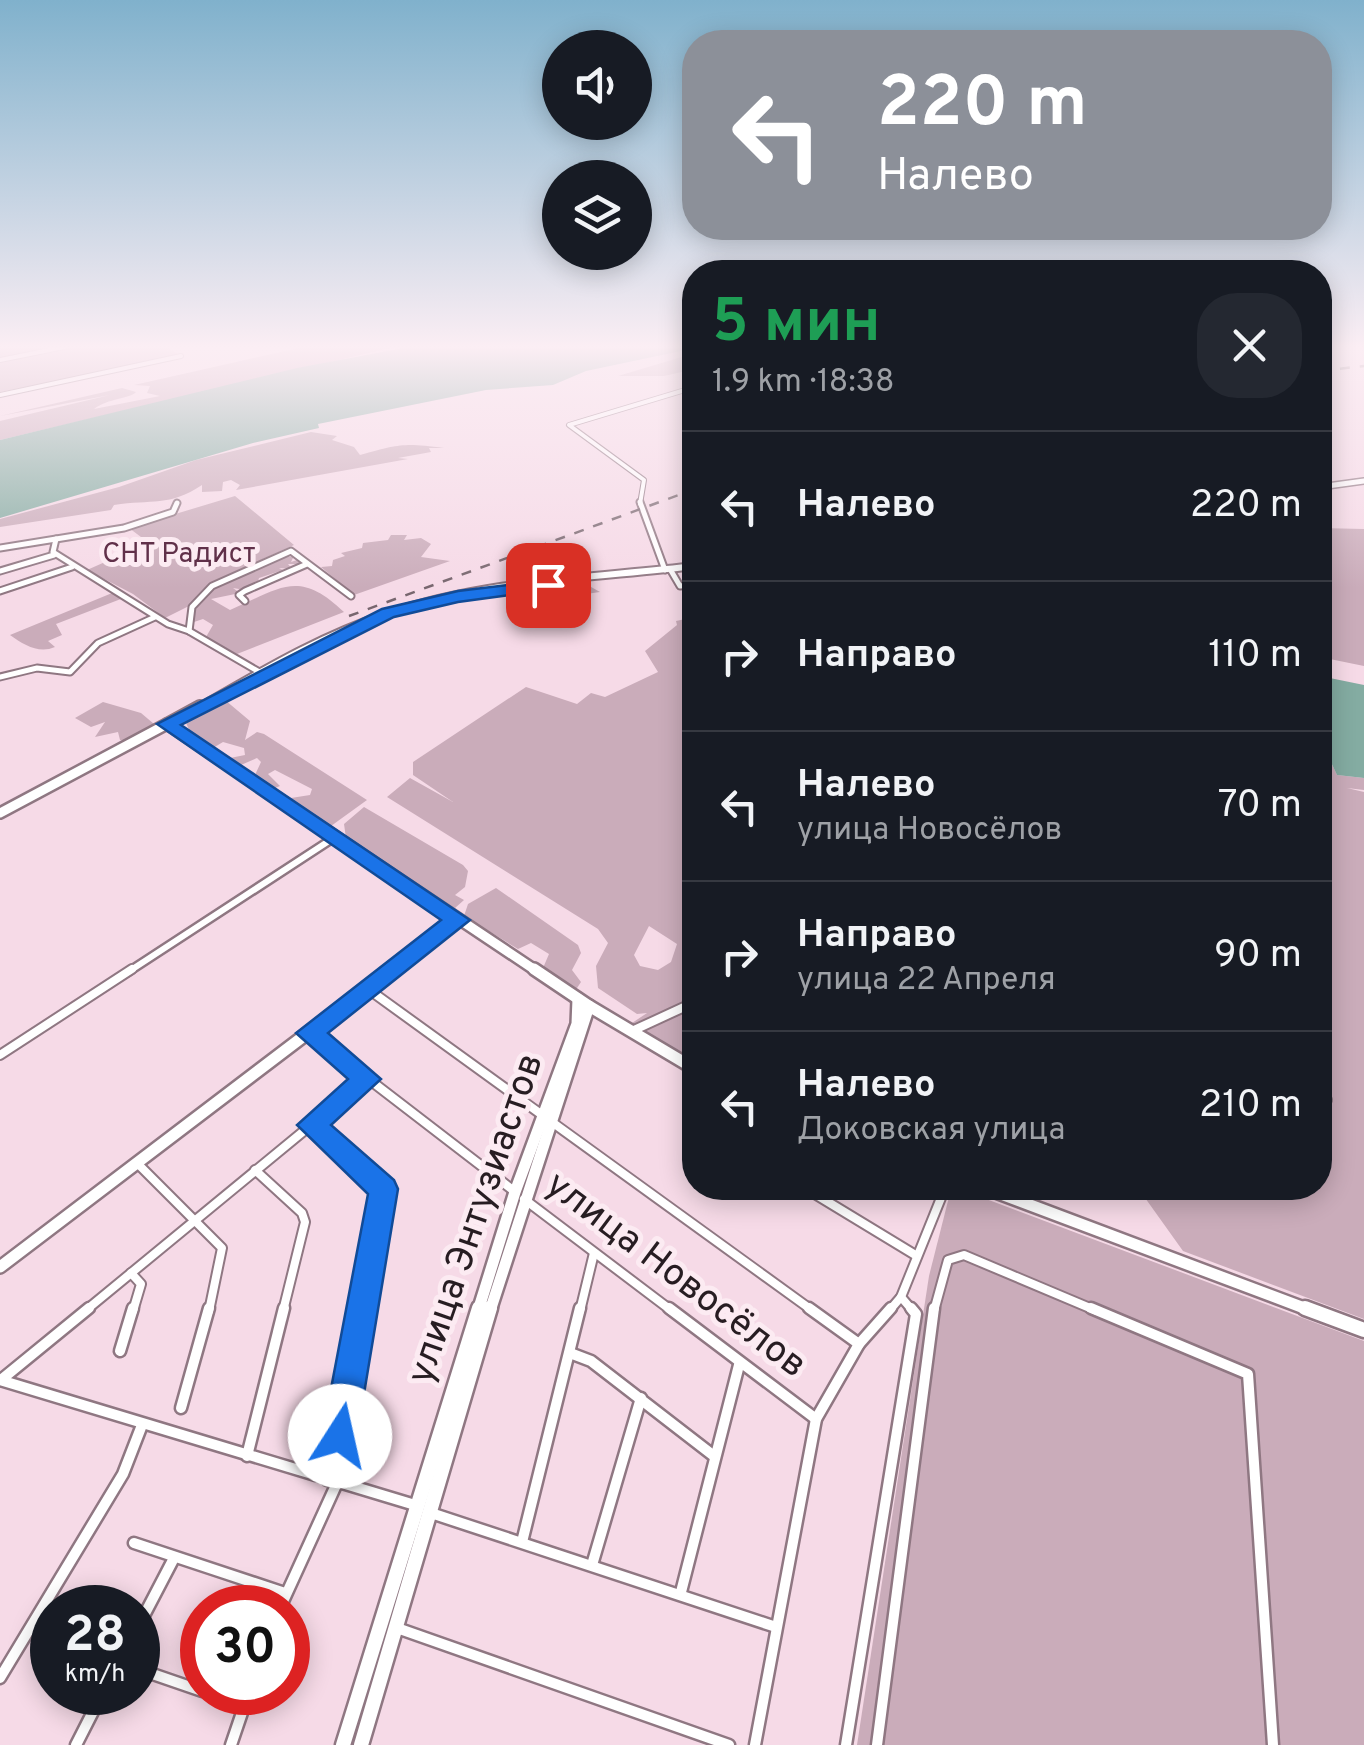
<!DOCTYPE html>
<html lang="ru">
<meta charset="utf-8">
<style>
body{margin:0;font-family:Overpass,sans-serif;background:#242831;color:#f1f3f6;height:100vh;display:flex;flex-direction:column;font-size:38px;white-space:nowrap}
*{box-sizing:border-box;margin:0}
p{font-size:32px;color:#9ea1a6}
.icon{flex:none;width:55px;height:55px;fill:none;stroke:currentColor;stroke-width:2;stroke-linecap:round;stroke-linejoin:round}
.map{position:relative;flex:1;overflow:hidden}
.details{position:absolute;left:682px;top:260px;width:650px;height:940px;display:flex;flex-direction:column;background:#171b24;border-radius:40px;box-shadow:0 5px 25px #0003}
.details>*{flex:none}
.hud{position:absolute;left:682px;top:30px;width:650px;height:210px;border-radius:40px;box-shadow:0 5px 25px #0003;background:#8c9099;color:#fff;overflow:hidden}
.controls{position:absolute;left:542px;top:30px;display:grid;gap:20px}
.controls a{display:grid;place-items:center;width:110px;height:110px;border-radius:50%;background:#171b24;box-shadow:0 5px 25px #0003;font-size:50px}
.speed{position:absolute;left:30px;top:1585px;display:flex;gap:20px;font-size:50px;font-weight:700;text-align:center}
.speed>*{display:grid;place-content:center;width:130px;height:130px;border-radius:50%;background:#171b24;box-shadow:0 5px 25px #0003;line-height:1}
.speed small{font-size:25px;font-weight:400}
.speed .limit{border:15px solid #d22;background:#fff;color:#111}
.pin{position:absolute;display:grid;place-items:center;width:85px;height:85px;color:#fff;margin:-42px;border-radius:20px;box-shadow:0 5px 15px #0006}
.me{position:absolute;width:110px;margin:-55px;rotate:10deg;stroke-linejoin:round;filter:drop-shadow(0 0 8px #0008)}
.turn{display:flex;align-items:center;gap:35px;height:210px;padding:0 30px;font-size:45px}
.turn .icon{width:130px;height:130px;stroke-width:2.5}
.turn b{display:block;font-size:70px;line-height:85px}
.round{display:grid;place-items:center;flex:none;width:105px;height:105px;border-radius:40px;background:#242831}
.headline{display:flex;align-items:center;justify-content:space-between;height:170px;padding:0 30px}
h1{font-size:60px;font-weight:700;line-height:75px;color:#1e9e55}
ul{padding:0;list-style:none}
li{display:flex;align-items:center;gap:30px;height:150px;padding:0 30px;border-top:2px solid #363941}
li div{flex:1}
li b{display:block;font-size:38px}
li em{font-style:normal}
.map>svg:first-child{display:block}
</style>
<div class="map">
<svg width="1364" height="1745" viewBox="0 0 1364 1745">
<rect width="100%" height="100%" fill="#f6dae7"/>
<g fill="#caacba" fill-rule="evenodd">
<polygon points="0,344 162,344 181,356 0,392"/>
<path d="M316 344H407L0 440V421L110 395 0 416 122 388 136 392C130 399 108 398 94 409L160 396 147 393 150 386 134 385Z"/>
<polygon points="695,353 695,369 664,376 618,376"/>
<path d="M311 432 337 436 332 440 354 447 360 455C400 444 404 443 444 448H429L431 452 398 458 408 459 236 490 240 485 231 480 223 482 222 491 202 492V485C169 507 152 499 114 505L111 510 0 527V519L119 487 196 460Z"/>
<polygon points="235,496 294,545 214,581 191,605 165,618 133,594 87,570 132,550 128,541 141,537 129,528"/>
<polygon points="1320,528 1364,529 1364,666 1320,657"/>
<polygon points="391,535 407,535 404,540 421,538 431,544 421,557 450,561 354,595 321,567 332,566 333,560 345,556 341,553 362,548 363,543 388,540"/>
<path d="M294 556 291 562 300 559 306 564H288L292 569 279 568 283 570 259 578 257 585 245 590 233 588 240 593 211 599 230 610C282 587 299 569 344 612L237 654 206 637 213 625 203 619 194 622C193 581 262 561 294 556Z"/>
<polygon points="584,583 600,592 516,604 503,594"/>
<path d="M117 591 126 597 56 624 62 635 48 641 55 647C39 654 24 645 10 635Z"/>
<path d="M695 617V1063L632 1023 647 1013 637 1014 598 988 596 966 608 943 598 929 387 797 410 778 453 802 413 775V762L526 687 577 704 591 693 605 697 658 672 645 651 677 625 676 621ZM649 926 677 944 671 962 658 970 640 966 634 955Z"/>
<polygon points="225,700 250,721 245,740 257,732 264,734 367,800 331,826 291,798 310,795 312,789 275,770 268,774 280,786 275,788 255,775 261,762 257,758 241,765 230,758 245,755 244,748 223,742 213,748 190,732 184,718"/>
<polygon points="103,702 141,713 154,724 126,741 120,740 118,732 95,737 105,722 91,727 75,718"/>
<polygon points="1320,739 1337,775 1364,778 1364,790 1347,788 1364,792 1364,1319 1183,1251 1138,1188 1320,1188"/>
<polygon points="364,807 463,865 468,871 465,887 455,895 464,900 455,908 446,904 346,838 344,824"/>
<polygon points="496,888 578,945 581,953 572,970 581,982 575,991 543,968 549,954 531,943 518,949 464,916 468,904"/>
<polygon points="957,1188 1364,1341 1364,1745 857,1745 929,1276 950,1193"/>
</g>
<g fill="#84aca2">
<polygon points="425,344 695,344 695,348 586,371 553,385 486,390 318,424 319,428 253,443 0,518 0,440 297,368"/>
<polygon points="1320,676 1364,685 1364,778 1337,775 1320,739"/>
</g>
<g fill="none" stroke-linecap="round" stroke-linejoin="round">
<defs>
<g id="minor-far4">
<polyline points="0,360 79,344"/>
<polyline points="0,395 181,356"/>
<polyline points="640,504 644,480 569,425 695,387"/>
</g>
<g id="minor-far3">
<polyline points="640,502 665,570"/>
<polyline points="56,539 53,552 168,624 189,631 261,673"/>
<polyline points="0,548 124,528 173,512 177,503"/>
<polyline points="670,569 680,586 695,585"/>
<polyline points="0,571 54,555"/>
<polyline points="0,591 72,567"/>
<polyline points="245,601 239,595 245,591 307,564"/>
<polyline points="189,631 192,607 212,586 291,551 351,596"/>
<polyline points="0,677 37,668 70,672 98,643 155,617"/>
</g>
<polyline id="minor-far2" points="128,972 335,837"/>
<g id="minor-far1">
<polyline points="368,989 813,1311"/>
<polyline points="632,1031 695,1002"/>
<polyline points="310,1034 514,1191"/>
<polyline points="0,1055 132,969"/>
<polyline points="1320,1098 1327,1100"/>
<polyline points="311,1125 384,1189 362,1311"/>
<polyline points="138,1164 222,1248 209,1311"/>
<polyline points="255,1170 302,1213 305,1222 283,1311"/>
<polyline points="805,1188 917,1256"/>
<polyline points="524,1199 672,1311"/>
<polyline points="131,1273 141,1284 133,1311"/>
<polyline points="901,1297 913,1311"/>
<polyline points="85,1311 367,1079"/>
<polyline points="580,1311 594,1253"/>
<polyline points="889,1311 901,1297 945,1188"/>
<polyline points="934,1311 948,1260 964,1255 1097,1311"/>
</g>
<g id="minor">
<polyline points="669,1308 816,1419"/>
<polyline points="809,1308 859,1344"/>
<polyline points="1091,1308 1248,1374 1273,1745"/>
<polyline points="120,1351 133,1308"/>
<polyline points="570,1353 591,1361 714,1456"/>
<polyline points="0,1380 415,1505"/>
<polyline points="1,1380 89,1308"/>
<polyline points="181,1408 209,1308"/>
<polyline points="247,1456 284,1308"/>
<polyline points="327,1480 362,1308"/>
<polyline points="431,1513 776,1627"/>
<polyline points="522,1542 580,1308"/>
<polyline points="134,1543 285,1593"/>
<polyline points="592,1565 641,1398"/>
<polyline points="681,1592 739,1365"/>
<polyline points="280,1608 337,1483"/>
<polyline points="138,1627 174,1558"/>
<polyline points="397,1628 729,1745"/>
<polyline points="138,1669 202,1691"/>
<polyline points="0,1678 123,1474 142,1425"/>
<polyline points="208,1692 244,1705"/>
<polyline points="76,1745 103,1692"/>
<polyline points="231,1745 249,1692"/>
<polyline points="755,1745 816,1419 859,1344 891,1308"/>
<polyline points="846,1745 916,1314 911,1308"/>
<polyline points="877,1745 934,1308"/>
</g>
<polyline id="tertiary-far4" points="1320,487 1364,481"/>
<path id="tertiary-far3" d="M196 709C257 674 319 636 387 614 485 580 592 578 695 566"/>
<polyline id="tertiary-far2" points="167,724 200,706"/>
<g id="tertiary-far1">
<polyline points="589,1006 695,1069"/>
<polyline points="985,1188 1312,1311"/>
</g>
<polyline id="tertiary" points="1305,1308 1364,1330"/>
<g id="secondary-far2">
<polyline points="0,813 167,724 538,972"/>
<polyline points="388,972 458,919"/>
</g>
<g id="secondary-far1">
<polyline points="0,1267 392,969"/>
<polyline points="478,1311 515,1192 577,1024 578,999"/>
<polyline points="490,1311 589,1006 534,969"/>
</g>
<g id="secondary">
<polyline points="343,1745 479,1308"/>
<polyline points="361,1745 490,1308"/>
</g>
</defs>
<use href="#minor-far4" stroke="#8f7782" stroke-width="6"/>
<use href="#minor-far3" stroke="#8f7782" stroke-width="9"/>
<use href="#minor-far2" stroke="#8f7782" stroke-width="11"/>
<use href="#minor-far1" stroke="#8f7782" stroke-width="12"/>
<use href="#minor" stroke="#8f7782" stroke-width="15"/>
<use href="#tertiary-far4" stroke="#8f7782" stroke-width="8"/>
<use href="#tertiary-far3" stroke="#8f7782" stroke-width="10"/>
<use href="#tertiary-far2" stroke="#8f7782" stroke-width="14"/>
<use href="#tertiary-far1" stroke="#8f7782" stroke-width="16"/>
<use href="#tertiary" stroke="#8f7782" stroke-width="19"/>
<use href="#secondary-far2" stroke="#8f7782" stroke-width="14"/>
<use href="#secondary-far1" stroke="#8f7782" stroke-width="16"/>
<use href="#secondary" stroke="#8f7782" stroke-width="19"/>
<use href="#minor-far4" stroke="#fff" stroke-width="4"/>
<use href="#minor-far3" stroke="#fff" stroke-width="5"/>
<use href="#minor-far2" stroke="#fff" stroke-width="6"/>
<use href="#minor-far1" stroke="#fff" stroke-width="8"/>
<use href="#minor" stroke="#fff" stroke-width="10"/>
<use href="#tertiary-far4" stroke="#fff" stroke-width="5"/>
<use href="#tertiary-far3" stroke="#fff" stroke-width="6"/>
<use href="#tertiary-far2" stroke="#fff" stroke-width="9"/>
<use href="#tertiary-far1" stroke="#fff" stroke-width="11"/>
<use href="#tertiary" stroke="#fff" stroke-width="14"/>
<use href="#secondary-far2" stroke="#fff" stroke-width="9"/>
<use href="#secondary-far1" stroke="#fff" stroke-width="11"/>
<use href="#secondary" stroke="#fff" stroke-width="14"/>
<g stroke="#77666e" stroke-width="2.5" stroke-dasharray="10 10" stroke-linecap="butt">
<polyline points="1320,371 1364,366"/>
<polyline points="349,616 695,489"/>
</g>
</g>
<linearGradient id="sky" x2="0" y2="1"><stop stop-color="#80b1cc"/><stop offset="0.59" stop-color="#fbeef4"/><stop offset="1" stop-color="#fbeef4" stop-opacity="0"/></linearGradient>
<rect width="1364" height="588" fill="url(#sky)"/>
<polygon fill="#1a73e8" stroke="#114b97" stroke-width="2.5" points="548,580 554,581 554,589 458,602 394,617 181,725 470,920 328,1033 381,1079 331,1125 394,1180 398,1189 357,1436 352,1448 340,1453 327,1448 322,1436 368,1194 297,1125 348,1079 296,1033 441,920 157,724 382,609 458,591"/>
<g text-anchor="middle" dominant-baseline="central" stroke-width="10" stroke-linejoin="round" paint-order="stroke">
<g font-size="28" fill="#603049" stroke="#fcebf2">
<text x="179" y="555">СНТ Радист</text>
</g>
<g font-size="38" fill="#271d22" stroke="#fcebf2">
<text transform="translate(477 1219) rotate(-71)">улица Энтузиастов</text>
<text transform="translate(675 1276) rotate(37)">улица Новосёлов</text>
</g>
</g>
</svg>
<div class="controls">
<a><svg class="icon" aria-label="sound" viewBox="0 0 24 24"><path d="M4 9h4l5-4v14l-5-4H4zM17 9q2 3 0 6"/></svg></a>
<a><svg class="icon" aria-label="layers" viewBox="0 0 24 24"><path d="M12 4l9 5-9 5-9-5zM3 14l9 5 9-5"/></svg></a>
</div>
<div class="speed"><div>28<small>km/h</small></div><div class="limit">30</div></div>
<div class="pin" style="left:548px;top:585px;background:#d93025"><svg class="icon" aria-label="arrive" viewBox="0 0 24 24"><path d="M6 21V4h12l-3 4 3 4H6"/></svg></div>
<svg class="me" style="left:340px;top:1436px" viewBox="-20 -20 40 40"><circle r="19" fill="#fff"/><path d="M0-13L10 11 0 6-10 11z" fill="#1a73e8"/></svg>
<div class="hud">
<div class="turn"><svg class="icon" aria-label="left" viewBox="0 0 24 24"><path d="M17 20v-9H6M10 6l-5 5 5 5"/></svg><div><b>220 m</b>Налево</div></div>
</div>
<section class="details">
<div class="headline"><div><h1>5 мин</h1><p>1.9 km · 18:38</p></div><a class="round"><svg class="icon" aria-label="close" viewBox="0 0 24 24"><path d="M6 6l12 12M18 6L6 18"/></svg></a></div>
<ul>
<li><svg class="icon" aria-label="left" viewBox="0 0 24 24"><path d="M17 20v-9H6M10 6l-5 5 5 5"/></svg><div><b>Налево</b></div><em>220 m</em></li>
<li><svg class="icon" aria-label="right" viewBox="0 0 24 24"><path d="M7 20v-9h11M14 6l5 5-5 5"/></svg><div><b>Направо</b></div><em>110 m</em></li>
<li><svg class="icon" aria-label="left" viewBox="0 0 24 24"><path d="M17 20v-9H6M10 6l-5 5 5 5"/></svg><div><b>Налево</b><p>улица Новосёлов</p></div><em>70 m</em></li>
<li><svg class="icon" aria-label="right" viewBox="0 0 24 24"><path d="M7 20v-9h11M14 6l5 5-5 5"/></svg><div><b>Направо</b><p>улица 22 Апреля</p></div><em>90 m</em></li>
<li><svg class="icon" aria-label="left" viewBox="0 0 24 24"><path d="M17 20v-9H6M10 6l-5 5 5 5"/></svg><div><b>Налево</b><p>Доковская улица</p></div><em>210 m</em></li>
</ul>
</section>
</div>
